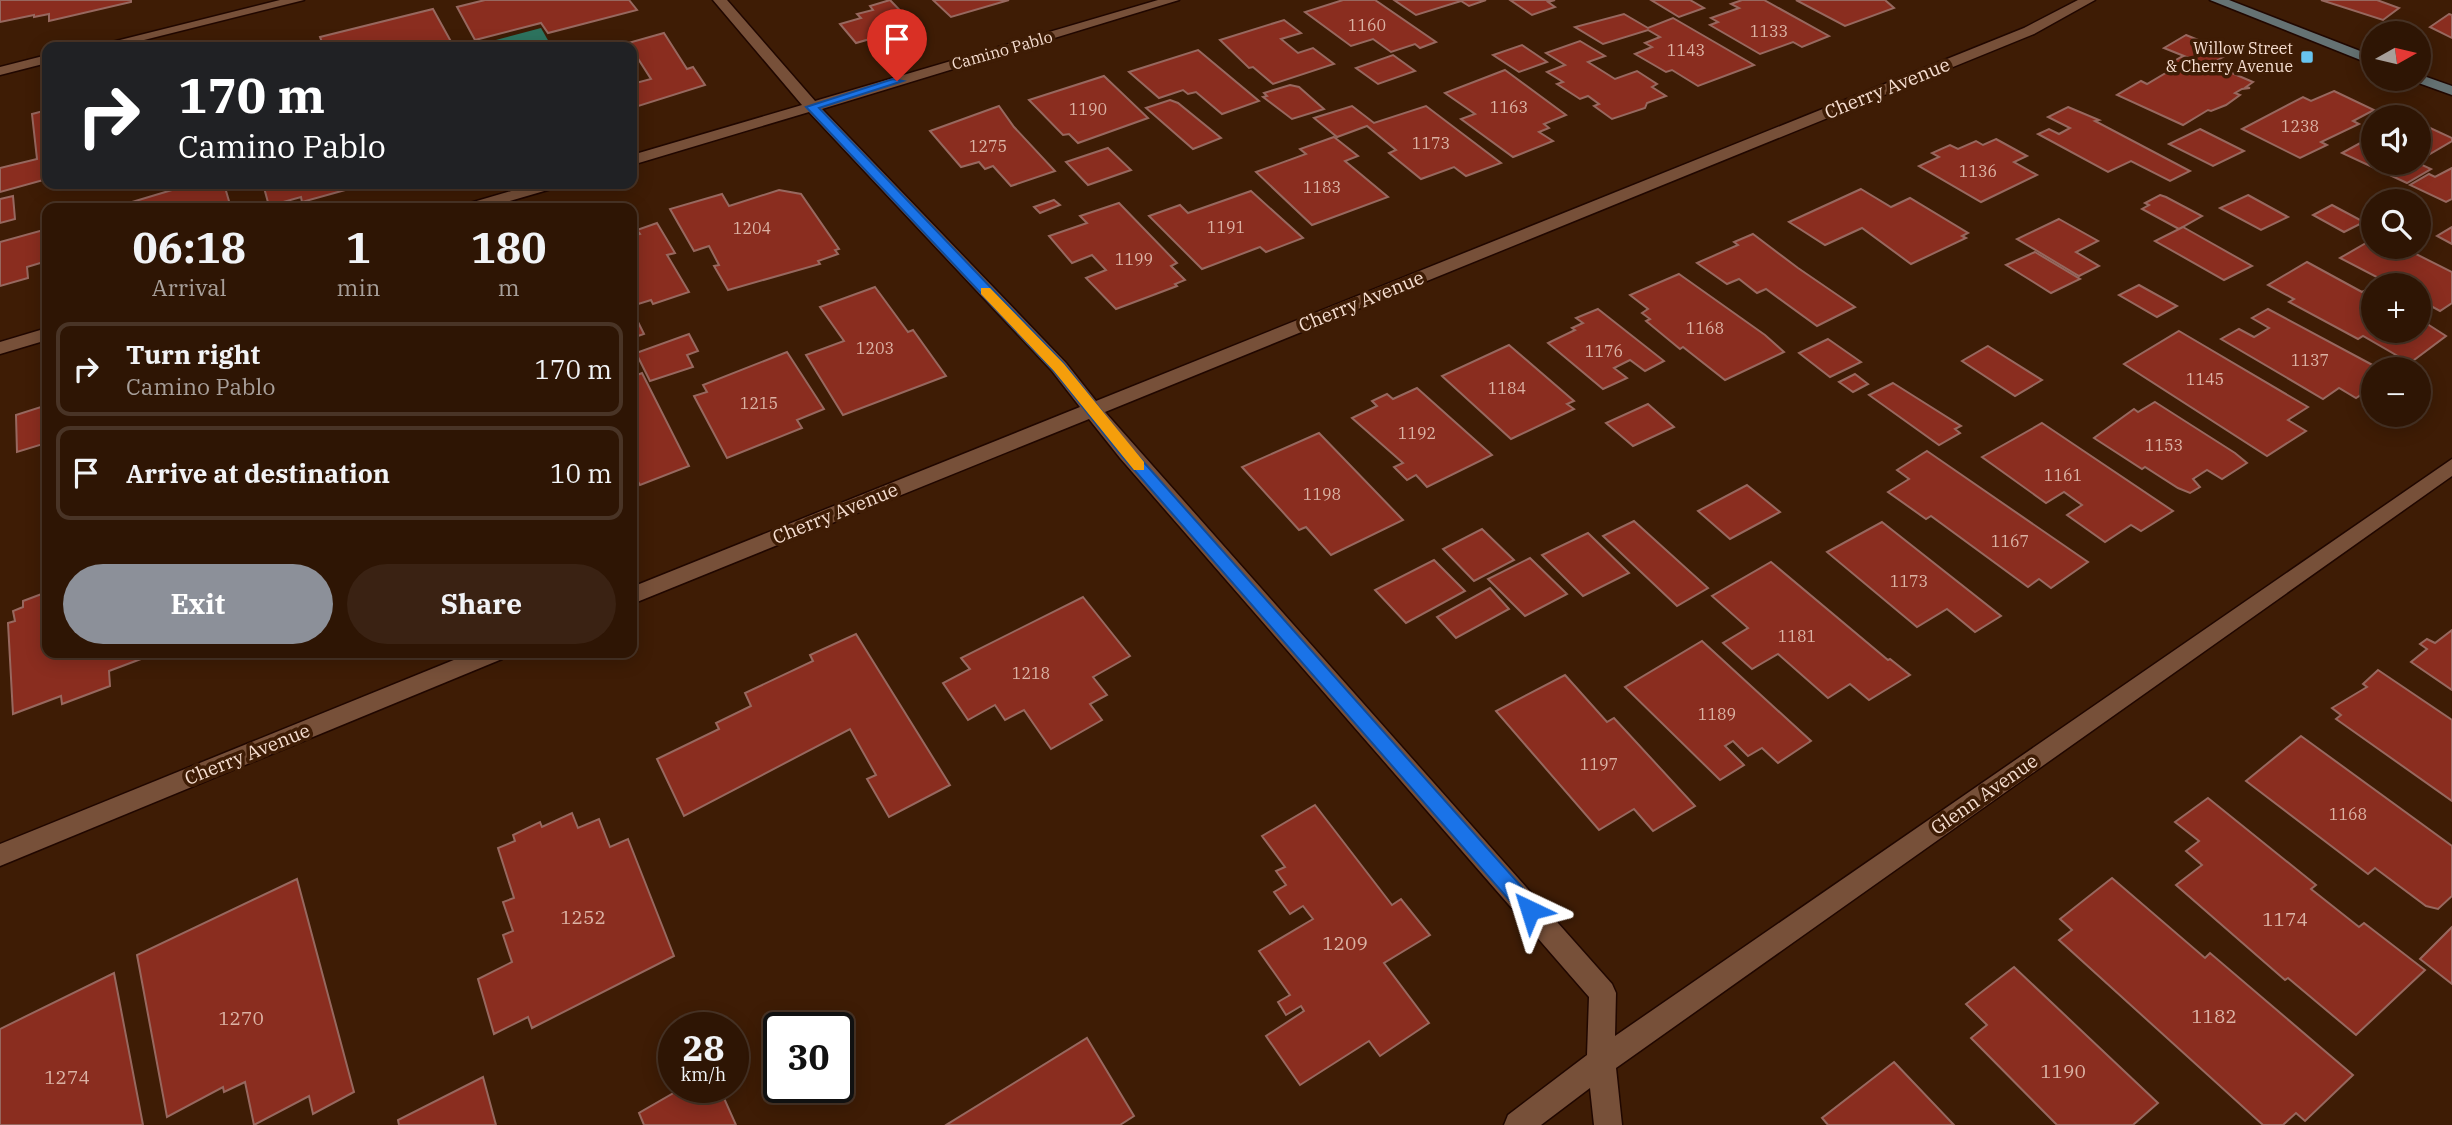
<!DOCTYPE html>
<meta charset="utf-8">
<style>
body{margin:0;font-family:"IBM Plex Serif",serif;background:#3a2213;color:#f1f3f6;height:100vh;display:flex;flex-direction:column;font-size:26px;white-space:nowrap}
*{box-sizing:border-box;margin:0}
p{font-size:23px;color:#a79f9a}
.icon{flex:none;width:38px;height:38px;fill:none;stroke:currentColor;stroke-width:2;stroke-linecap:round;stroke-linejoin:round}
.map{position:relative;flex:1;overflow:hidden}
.details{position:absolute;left:42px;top:203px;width:595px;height:455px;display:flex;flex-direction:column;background:#2e1504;border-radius:14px;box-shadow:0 4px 18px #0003,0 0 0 2px #493426}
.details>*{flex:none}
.guide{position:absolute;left:42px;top:42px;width:595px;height:147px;border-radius:14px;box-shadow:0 4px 18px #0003,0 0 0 2px #493426;background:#202124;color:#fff;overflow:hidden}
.needle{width:46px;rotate:82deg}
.fabs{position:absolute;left:2361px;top:21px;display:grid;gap:14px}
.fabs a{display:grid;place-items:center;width:70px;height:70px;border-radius:50%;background:#2e1504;box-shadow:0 4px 18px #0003,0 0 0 2px #493426;font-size:35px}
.speed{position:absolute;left:658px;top:1012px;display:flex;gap:14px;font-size:35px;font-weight:700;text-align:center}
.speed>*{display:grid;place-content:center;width:91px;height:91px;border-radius:50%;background:#2e1504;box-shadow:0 4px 18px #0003,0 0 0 2px #493426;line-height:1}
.speed small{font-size:18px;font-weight:400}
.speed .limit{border:4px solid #111;border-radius:10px;background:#fff;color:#111}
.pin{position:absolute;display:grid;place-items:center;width:60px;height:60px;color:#fff;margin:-72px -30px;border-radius:50% 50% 50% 0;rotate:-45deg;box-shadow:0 0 7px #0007}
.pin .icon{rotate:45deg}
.me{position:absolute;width:77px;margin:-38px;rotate:319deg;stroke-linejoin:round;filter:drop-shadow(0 0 5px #0008)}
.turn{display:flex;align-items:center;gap:24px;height:147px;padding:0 21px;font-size:32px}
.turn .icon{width:91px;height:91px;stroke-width:2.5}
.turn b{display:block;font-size:49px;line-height:60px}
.eta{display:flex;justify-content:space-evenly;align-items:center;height:119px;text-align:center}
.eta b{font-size:42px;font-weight:700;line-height:49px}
.primary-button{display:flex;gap:14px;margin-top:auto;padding:14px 21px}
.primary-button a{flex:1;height:80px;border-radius:42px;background:#8c9099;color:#fff;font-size:28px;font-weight:700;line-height:80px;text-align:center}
.primary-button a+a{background:#3a2213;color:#f1f3f6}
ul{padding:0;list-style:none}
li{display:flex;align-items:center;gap:21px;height:94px;margin:0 14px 10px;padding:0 7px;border:4px solid #493426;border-radius:14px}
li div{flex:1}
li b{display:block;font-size:26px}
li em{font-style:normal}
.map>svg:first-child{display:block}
</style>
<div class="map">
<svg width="2452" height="1125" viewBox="0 0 2452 1125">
<rect width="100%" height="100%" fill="#3e1c05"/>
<polygon fill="#2d745f" points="541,28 549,42 530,47 477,45"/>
<g fill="#8a2d1f" stroke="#97685f" stroke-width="2">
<polygon points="0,0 131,0 131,2 49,21 49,14 34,17 34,15 0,22"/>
<polygon points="485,0 629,0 637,10 548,33 541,23 475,40 457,7"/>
<polygon points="890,0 915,26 856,43 840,24 861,18 857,14 873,10 870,6"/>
<polygon points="933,0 1009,0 951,17"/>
<polygon points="1343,0 1375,0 1436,42 1420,48 1415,44 1391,52 1373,39 1351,46 1305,12"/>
<polygon points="1394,0 1486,0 1469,6 1461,1 1416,15"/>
<polygon points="1510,0 1555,0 1548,2 1555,7 1532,15"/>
<polygon points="1651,0 1690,0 1704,8 1679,17"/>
<polygon points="1742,0 1764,0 1829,36 1802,47 1793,42 1760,54 1710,25 1718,22 1711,18 1739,8 1731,4"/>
<polygon points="1796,0 1885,0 1894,8 1845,26"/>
<polygon points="2321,0 2377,0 2399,8 2383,20"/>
<polygon points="433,9 454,47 324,47 320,37"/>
<polygon points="1624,14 1648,28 1673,18 1754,65 1698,86 1672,70 1666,72 1635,54 1652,47 1645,43 1660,37 1648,30 1603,44 1575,27"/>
<polygon points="2449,14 2452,15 2452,38 2430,27"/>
<polygon points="1284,20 1301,33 1281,39 1298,53 1313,48 1334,64 1273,84 1253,67 1249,68 1220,40"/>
<polygon points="664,33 687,69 693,67 705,85 632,108 632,84 651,79 628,43"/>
<polygon points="2186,35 2230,53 2211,64 2253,82 2246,87 2250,88 2242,89 2235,93 2240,95 2226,105 2211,111 2208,110 2183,125 2117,95 2141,81 2147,84 2174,68 2179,70 2182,68 2171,63 2181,57 2194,60 2164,48"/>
<polygon points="1580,41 1605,56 1588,62 1615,79 1637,71 1657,84 1652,87 1666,96 1647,103 1645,108 1612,119 1594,106 1599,104 1588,96 1580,99 1557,84 1563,82 1547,72 1565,65 1546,53"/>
<polygon points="1522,45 1547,62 1519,72 1493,55"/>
<polygon points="1198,50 1259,101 1222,114 1196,92 1188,94 1183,90 1159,98 1129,72"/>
<polygon points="1393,55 1415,71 1378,84 1356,68"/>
<polygon points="1505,70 1566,115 1544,124 1549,128 1539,132 1553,141 1513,157 1461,119 1475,114 1445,93"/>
<polygon points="1104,76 1148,118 1078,143 1069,134 1063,135 1029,100"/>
<polygon points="1290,85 1299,87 1324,109 1292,119 1263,97 1267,96 1264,93"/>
<polygon points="2334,91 2374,110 2353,121 2359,124 2321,142 2327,145 2300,158 2242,129 2303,97 2311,101"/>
<polygon points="1170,100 1178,103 1221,138 1193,149 1146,108"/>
<polygon points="999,106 1014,127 1055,171 1011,186 993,166 985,169 979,162 961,167 930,131"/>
<polygon points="1352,106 1374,123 1426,106 1501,163 1466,176 1454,167 1421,179 1389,153 1396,150 1367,126 1337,137 1314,118"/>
<polygon points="2068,107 2099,120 2095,121 2190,171 2170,181 2131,161 2108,172 2038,134 2049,129 2059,134 2070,128 2048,117"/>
<polygon points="47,110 47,179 0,192 0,168 37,159 32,114"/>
<polygon points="2418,126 2426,126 2452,138 2452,141 2418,161"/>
<polygon points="2200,129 2244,151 2213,166 2169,144"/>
<polygon points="2373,136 2373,163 2418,163 2431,169 2407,183 2342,153"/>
<polygon points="1334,137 1358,156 1345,161 1388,197 1312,225 1256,172 1306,154 1300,149"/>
<polygon points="1996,139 2027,156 2014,162 2037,175 1981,202 1919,166 1939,157 1932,153 1950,145 1958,149 1976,141 1983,145"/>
<polygon points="1108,148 1131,170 1088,185 1066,162"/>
<polygon points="2452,168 2452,199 2446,202 2410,185 2429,174 2435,177"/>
<polygon points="192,184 224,184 231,208 112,208"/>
<polygon points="263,184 367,184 302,202 301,197 269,206"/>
<polygon points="1861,189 1891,207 1910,198 1968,233 1962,236 1966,238 1911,264 1862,228 1825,245 1789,222"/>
<polygon points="779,190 801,194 839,249 835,250 838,254 818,261 820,264 728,290 714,266 719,265 709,246 694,251 670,209 722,194 729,206"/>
<polygon points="1251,191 1303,238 1266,252 1260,247 1202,269 1149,216 1180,205 1188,213"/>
<polygon points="2160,195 2166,197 2202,216 2179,229 2142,209 2149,205 2145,203"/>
<polygon points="2248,195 2288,217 2261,230 2220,208"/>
<polygon points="13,196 15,219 0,223 0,199"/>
<polygon points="1054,200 1060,205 1040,213 1034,207"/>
<polygon points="1119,203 1177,263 1171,266 1185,280 1175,284 1177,286 1116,309 1086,278 1106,270 1092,255 1072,263 1049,236 1087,223 1080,216"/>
<polygon points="2332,205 2364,222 2344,232 2313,215"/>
<polygon points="2059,219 2098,241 2076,252 2099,266 2079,276 2017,239"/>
<polygon points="657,223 675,253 667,255 689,292 653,304 651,300 632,306 632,236 640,234 637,230"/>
<polygon points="2183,227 2252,266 2224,280 2155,241"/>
<polygon points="2452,227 2452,244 2437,236"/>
<polygon points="47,229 47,261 27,267 28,278 0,286 0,242"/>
<polygon points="1753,234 1798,268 1855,307 1817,326 1766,289 1757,293 1739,279 1727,284 1697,263 1738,245 1734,242"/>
<polygon points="2373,239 2373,247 2402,247 2452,272 2452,303 2440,311 2418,299 2418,285 2392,285 2340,258"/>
<polygon points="2035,252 2080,279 2051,293 2006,265"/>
<polygon points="2307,262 2362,292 2366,290 2373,294 2373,331 2418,331 2418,318 2446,336 2410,363 2363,336 2358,339 2289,302 2294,299 2268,285"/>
<polygon points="1679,274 1765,335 1784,352 1725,380 1683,347 1680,349 1646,321 1650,319 1642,313 1648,309 1630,295"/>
<polygon points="2139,285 2177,306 2157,317 2119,295"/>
<polygon points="875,287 908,332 913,330 946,376 843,415 806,355 844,341 820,307"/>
<polygon points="1598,309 1664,361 1645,371 1630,360 1614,368 1627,378 1603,389 1548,343 1575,330 1572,328 1583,323 1576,318"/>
<polygon points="2268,309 2380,369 2373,369 2373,387 2356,398 2339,388 2323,399 2221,339 2239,329 2254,337 2269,328 2252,318"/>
<polygon points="632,310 644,334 632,338"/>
<polygon points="2179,331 2308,407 2288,420 2306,431 2267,456 2124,364"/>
<polygon points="689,334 698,351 687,355 693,367 650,381 636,353"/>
<polygon points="1828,339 1861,362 1830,377 1799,353"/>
<polygon points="1509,345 1574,401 1567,404 1574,409 1511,439 1442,376"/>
<polygon points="1988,346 2042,380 2015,396 1962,361"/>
<polygon points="787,352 824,409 797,420 802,428 727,458 694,396 707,392 703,385"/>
<polygon points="642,373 689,466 640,485 637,480 632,482 632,377"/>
<polygon points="1855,374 1868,384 1853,392 1839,382"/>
<polygon points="1893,383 1961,426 1955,429 1960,433 1939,445 1869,395"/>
<polygon points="1417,388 1492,455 1427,487 1416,475 1407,480 1394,467 1403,463 1352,418 1377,406 1372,401 1387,394 1393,399"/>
<polygon points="2155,402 2235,453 2247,463 2222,479 2207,470 2193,479 2200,487 2190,493 2178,488 2145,467 2142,469 2094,438 2134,409 2138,412"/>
<polygon points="1648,404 1674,427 1633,446 1606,423"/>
<polygon points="47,405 47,464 46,443 17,452 16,415"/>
<polygon points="2042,423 2173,511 2141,531 2131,525 2105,542 2067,515 2082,505 2064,492 2046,503 1982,457"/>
<polygon points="1319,433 1403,520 1331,555 1306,527 1299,530 1242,467"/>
<polygon points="1927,451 2088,562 2051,588 2039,579 2028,587 1931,516 1926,519 1888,492 1909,479 1897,470"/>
<polygon points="1747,485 1780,512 1730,539 1698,511"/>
<polygon points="1634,521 1708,588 1677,606 1603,536"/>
<polygon points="1882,522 2001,616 1975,632 1947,609 1917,627 1827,552"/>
<polygon points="1482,529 1514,560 1474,581 1443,549"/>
<polygon points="1588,533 1629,573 1583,596 1542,555"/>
<polygon points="1530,558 1567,594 1525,616 1488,579"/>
<polygon points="1434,560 1465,591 1406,623 1375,590"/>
<polygon points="1771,562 1888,660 1890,659 1910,675 1869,700 1850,684 1828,698 1778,654 1752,669 1723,643 1748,628 1712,596"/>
<polygon points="1490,588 1509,609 1456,638 1437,617"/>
<polygon points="47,592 47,653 157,653 109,671 110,686 62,704 61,696 13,714 8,623 15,621 13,611 23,607 23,601"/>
<polygon points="1083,597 1130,656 1093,677 1107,695 1090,704 1102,720 1051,749 1024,710 1005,720 995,705 968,720 943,683 970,669 961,658"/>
<polygon points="2452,630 2452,690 2411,662 2427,649 2420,644 2427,639 2435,643"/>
<polygon points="856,634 950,785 889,817 867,779 876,775 850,729 684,816 657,759 719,729 716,723 751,706 745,693 813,661 810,655"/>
<polygon points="1702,641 1811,741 1778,763 1762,748 1748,756 1733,741 1725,746 1744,765 1720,780 1625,687"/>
<polygon points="2378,670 2452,720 2452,801 2336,719 2341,715 2332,708 2367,687 2363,684"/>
<polygon points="1565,675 1607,722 1614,718 1695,806 1653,831 1634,809 1599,830 1496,711"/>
<polygon points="2301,736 2452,846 2452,896 2438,909 2426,906 2375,868 2368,874 2246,781"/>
<polygon points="2208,798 2316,885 2311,889 2359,927 2364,923 2425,970 2356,1035 2288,978 2285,980 2176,885 2202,865 2186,851 2199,841 2175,822"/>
<polygon points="1315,805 1392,905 1401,899 1430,935 1384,963 1429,1023 1380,1056 1369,1041 1300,1085 1266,1036 1304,1011 1301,1006 1286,1015 1278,1002 1290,995 1259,951 1313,919 1303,906 1290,914 1274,892 1286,885 1276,871 1285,867 1262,836"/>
<polygon points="572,813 578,828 599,819 610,847 628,839 674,956 532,1028 528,1017 494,1034 478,979 512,962 503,935 513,931 503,902 514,898 498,848 515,841 513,835 540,822 542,827"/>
<polygon points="2112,878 2205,958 2210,953 2353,1075 2305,1121 2296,1113 2283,1125 2263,1125 2059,940 2072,930 2060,919"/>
<polygon points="297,879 354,1092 313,1114 309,1096 254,1125 245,1082 224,1092 223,1087 167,1117 137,955"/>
<polygon points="2452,927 2452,984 2420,959"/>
<polygon points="2014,967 2158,1103 2133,1125 2057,1125 1971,1038 1987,1025 1966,1004"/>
<polygon points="114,973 143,1125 0,1125 0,1029"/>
<polygon points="1087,1038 1134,1116 1120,1125 946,1125"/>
<polygon points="1894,1062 1954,1125 1828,1125 1822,1118"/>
<polygon points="483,1077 496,1125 399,1125 398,1120"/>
<polygon points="684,1087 719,1087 736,1125 644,1125 639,1113"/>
</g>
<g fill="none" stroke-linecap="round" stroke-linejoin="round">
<defs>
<g id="street">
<polygon points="280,0 304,0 116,47 92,47"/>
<polygon points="713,0 727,0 815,101 1158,0 1179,0 822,109 1066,363 1096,401 2024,28 2078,0 2095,0 2034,34 1105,412 1612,984 1616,993 1615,1036 2452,459 2452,476 1616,1068 1622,1125 1594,1125 1590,1088 1541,1125 1504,1125 1508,1115 1587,1055 1589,997 1120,458 1089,419 632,604 632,587 1080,407 1052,371 809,112 632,165 632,155 802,105"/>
<polygon points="47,55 47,63 0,75 0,67"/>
<polygon points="535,184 560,184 558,187 486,208 461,208 463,205"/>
<polygon points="47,328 47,340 0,354 0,342"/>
<polygon points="471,653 505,653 502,659 0,866 0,844"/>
</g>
<g id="secondary">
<polygon points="2210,0 2229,0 2373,56 2373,65"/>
<polygon points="2418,74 2452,86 2452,95 2413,81 2411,79 2418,79"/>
</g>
</defs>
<use href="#street" stroke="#200700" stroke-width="3"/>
<use href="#secondary" stroke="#200700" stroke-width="3"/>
<use href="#street" fill="#775039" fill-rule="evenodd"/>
<use href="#secondary" fill="#657273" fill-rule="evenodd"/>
</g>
<polygon fill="#1a73e8" stroke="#114b97" stroke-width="2" points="893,79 903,81 819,108 1064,364 1132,449 1536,903 1539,910 1536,916 1530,919 1523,916 1122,456 1054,371 806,107"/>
<polygon fill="#f59e0b" points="981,288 990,288 1064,364 1144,462 1144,470 1134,470 1054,371 981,294"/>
<rect fill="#68c4f0" stroke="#3e1c05" stroke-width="2.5" x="2300" y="50" width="14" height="14" rx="3.5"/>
<g text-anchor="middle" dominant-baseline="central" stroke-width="7" stroke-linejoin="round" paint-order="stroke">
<g font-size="16" fill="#dbb2a4">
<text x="1367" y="25">1160</text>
<text x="1769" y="31">1133</text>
<text x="1686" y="50">1143</text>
<text x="1509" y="107">1163</text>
<text x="1088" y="109">1190</text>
<text x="2300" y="126">1238</text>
<text x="1431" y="143">1173</text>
<text x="988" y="146">1275</text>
<text x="1978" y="171">1136</text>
<text x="1322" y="187">1183</text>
<text x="1226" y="227">1191</text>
<text x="752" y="228">1204</text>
<text x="1134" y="259">1199</text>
<text x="1705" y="328">1168</text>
<text x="875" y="348">1203</text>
<text x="1604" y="351">1176</text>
<text x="2310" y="360">1137</text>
<text x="2205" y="379">1145</text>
<text x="1507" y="388">1184</text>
<text x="759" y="403">1215</text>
<text x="1417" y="433">1192</text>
<text x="2164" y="445">1153</text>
<text x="2063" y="475">1161</text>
<text x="1322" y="494">1198</text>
<text x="2010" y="541">1167</text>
<text x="1909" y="581">1173</text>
<text x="1797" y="636">1181</text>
<text x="1031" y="673">1218</text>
<text x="1717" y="714">1189</text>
<text x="1599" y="764">1197</text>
<text x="2348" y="814">1168</text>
</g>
<g font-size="16" fill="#f6ded1" stroke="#3e1c05" text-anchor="end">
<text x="2293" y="48">Willow Street<tspan x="2293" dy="18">&amp; Cherry Avenue</tspan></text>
</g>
<g font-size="16" fill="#f6ded1" stroke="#3e1c05">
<text transform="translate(1002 50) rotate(-16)">Camino Pablo</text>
</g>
<g font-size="19" fill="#f6ded1" stroke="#3e1c05">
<text transform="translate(1887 88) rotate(-22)">Cherry Avenue</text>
<text transform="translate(1361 301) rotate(-22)">Cherry Avenue</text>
<text transform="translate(835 513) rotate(-22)">Cherry Avenue</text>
<text transform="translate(247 754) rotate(-22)">Cherry Avenue</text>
<text transform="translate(1984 794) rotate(-35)">Glenn Avenue</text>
</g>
<g font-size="19" fill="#dbb2a4">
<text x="583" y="917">1252</text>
<text x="2285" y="919">1174</text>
<text x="1345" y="943">1209</text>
<text x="2214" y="1016">1182</text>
<text x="241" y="1018">1270</text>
<text x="2063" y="1071">1190</text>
<text x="67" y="1077">1274</text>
</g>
</g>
</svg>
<div class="fabs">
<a><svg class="needle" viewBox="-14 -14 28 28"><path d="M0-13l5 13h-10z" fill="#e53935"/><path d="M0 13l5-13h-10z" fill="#a79f9a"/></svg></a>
<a><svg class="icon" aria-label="sound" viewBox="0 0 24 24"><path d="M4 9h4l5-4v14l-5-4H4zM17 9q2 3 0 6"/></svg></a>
<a><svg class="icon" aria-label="search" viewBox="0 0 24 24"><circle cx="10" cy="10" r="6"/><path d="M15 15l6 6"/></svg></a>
<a>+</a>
<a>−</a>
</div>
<div class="speed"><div>28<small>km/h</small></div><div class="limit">30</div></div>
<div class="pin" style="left:897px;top:81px;background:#d93025"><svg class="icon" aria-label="arrive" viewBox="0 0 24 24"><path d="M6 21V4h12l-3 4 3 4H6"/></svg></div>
<svg class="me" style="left:1530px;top:910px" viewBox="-20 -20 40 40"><path d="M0-17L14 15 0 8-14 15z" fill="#1a73e8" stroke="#fff" stroke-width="4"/></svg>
<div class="guide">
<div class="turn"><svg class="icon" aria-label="right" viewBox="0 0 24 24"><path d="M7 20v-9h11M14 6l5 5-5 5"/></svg><div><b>170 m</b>Camino Pablo</div></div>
</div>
<section class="details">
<div class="eta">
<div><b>06:18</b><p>Arrival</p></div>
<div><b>1</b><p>min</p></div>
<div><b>180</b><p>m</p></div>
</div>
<ul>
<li><svg class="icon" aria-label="right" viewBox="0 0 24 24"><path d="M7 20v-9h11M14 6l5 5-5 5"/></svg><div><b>Turn right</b><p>Camino Pablo</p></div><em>170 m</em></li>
<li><svg class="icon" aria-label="arrive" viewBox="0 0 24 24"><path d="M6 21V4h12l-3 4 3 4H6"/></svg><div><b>Arrive at destination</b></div><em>10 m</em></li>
</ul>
<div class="primary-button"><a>Exit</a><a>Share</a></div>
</section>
</div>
